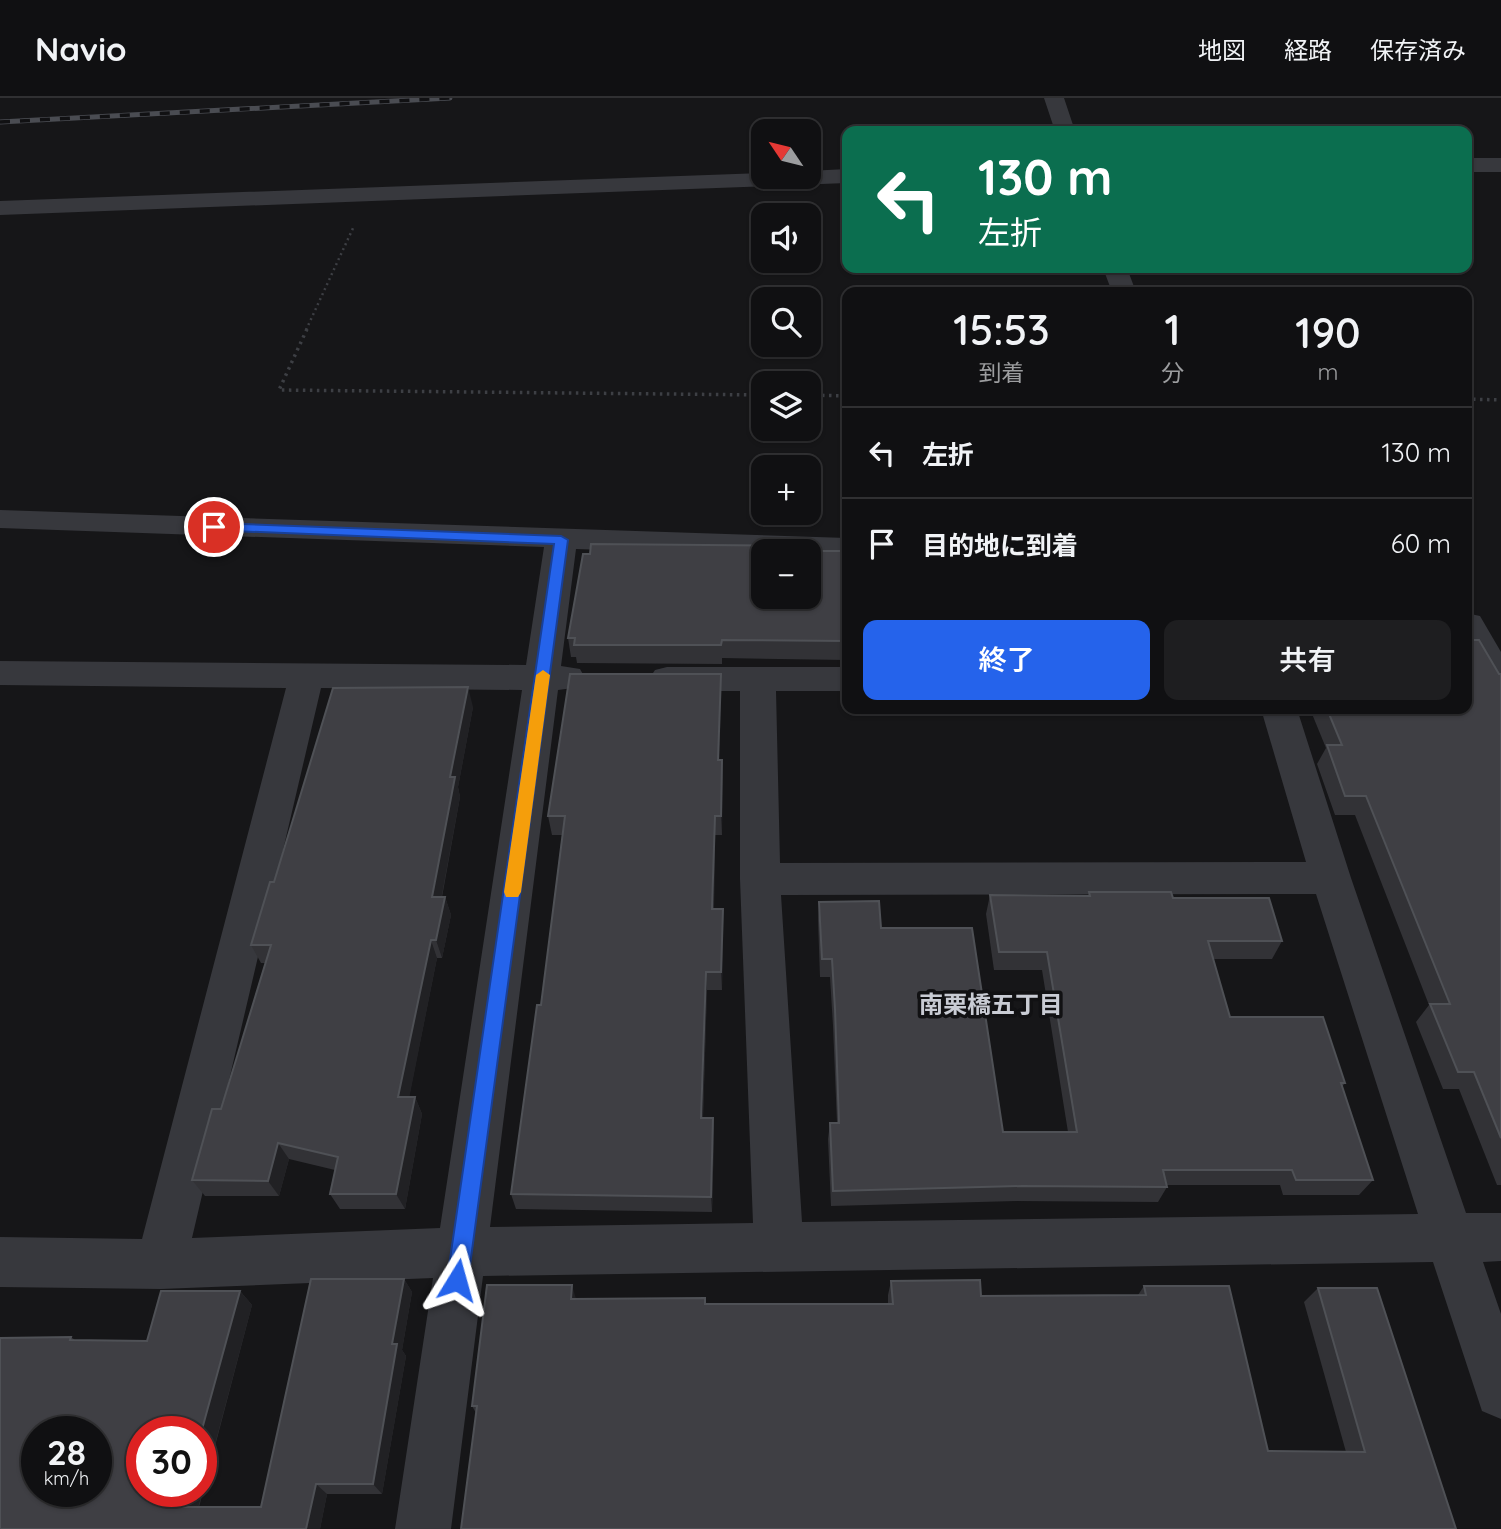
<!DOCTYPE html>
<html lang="ja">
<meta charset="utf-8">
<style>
body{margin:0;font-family:Quicksand,"Noto Sans JP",sans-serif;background:#1e1e20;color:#f1f3f6;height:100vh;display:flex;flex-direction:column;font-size:26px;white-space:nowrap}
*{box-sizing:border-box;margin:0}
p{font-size:23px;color:#9c9d9f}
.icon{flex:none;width:38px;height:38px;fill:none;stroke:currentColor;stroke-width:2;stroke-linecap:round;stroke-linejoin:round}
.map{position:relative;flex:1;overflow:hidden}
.side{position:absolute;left:842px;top:189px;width:630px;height:427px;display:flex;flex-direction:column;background:#101012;border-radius:14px;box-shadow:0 2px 5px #0004,0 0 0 2px #303032}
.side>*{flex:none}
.hud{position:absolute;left:842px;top:28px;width:630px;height:147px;border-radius:14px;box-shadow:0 2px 5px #0004,0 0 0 2px #303032;background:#0b6e4f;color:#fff;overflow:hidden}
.needle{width:46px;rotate:305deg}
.buttons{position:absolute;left:751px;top:21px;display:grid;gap:14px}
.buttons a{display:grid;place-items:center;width:70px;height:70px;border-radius:14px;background:#101012;box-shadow:0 2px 5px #0004,0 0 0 2px #303032;font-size:35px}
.speed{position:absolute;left:21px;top:1318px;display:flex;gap:14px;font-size:35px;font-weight:700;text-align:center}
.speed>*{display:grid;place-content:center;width:91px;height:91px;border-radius:50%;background:#101012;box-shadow:0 2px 5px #0004,0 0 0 2px #303032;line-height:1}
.speed small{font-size:18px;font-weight:400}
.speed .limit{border:10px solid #d22;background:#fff;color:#111}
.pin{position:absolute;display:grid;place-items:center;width:60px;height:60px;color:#fff;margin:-30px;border:4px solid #fff;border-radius:50%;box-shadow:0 2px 7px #0007}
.me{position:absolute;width:77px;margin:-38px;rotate:8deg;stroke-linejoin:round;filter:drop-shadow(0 0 5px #0008)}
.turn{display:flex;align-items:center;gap:24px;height:147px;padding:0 21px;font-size:32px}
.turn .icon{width:91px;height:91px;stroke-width:2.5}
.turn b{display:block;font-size:49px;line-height:60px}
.eta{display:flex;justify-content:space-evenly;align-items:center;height:119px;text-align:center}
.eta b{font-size:42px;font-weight:600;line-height:49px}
.action{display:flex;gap:14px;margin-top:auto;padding:14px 21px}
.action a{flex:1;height:80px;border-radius:14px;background:#2563eb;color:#fff;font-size:28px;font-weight:600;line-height:80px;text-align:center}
.action a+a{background:#1e1e20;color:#f1f3f6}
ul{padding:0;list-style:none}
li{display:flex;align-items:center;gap:21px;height:91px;padding:0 21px;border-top:2px solid #303032}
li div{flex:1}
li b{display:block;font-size:26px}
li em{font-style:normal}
header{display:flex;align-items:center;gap:42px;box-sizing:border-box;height:98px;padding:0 35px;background:#101012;border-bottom:2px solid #303032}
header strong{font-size:33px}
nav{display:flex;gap:38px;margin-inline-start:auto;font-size:24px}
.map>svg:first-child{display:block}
</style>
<header>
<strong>Navio</strong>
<nav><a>地図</a><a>経路</a><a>保存済み</a></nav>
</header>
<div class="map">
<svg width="1501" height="1431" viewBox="0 0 1501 1431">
<rect width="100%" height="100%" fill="#161618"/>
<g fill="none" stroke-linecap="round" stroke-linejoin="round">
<polyline stroke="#3d3f44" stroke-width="2.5" stroke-dasharray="2 3.5" stroke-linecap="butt" points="306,232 354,128"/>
<g stroke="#3d3f44" stroke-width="3.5" stroke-dasharray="2.5 4.5" stroke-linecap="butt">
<polyline points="307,231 279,292 763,297"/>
<polyline points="808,297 847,298"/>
<polyline points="1466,301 1501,302"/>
</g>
<g fill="#37383d" fill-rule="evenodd">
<polygon points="1044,0 1064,0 1075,33 1055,33"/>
<rect x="1466" y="60" width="35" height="14"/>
<polygon points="847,71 847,85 0,117 0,103 763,75 763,79 808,79 808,73"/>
<polygon points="1103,170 1127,170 1136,194 1112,194"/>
<path d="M0 412 847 440V460L808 459V453H763V457L576 451 561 568 580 571 585 580 580 589 558 592 490 1129 753 1125 740 781V593H667L655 590 649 581 655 572 667 569H847V593H776L780 765 1306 764 1261 611H1297L1351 780 1466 1115H1501V1163L1483 1164 1501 1216V1321L1482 1313 1433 1164 483 1178 451 1431H395L433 1180 161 1191 0 1189V1139L142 1141 286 590 0 587V563L526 567 544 449 0 430ZM321 590 522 592 440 1130 192 1140ZM1316 796 1418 1116 802 1124 781 797Z"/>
<polygon points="1466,515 1480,518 1501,554 1501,597 1489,594 1466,554"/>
</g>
<defs>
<polyline id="rail" points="0,24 450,0"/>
</defs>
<use href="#rail" stroke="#4a4c52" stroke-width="5"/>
<use href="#rail" stroke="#111113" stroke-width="3.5" stroke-dasharray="10" stroke-linecap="butt"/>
</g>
<g fill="#323236">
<polygon points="808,453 847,453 847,562 722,560 722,566 577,565 576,559 571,559 568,540"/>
<polygon points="721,576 719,662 722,662 722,737 715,737 714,811 723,811 722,892 707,892 703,1020 713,1020 714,1037 712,1114 516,1111 511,1096 541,907 562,737 552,737 548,718"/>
<polygon points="1499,576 1501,576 1501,1087 1497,1087 1459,991 1443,991 1416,924 1429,907 1355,717 1335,717 1317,666 1326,650 1310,611 1466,611"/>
<polygon points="473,609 458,689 460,699 442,799 445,799 451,817 442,860 437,860 409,999 415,999 422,1016 405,1111 340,1111 330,1096 335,1072 289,1061 279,1098 205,1098 192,1082 221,1011 265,865 261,865 251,847 274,784"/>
<polygon points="1089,794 1173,800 1282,843 1272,861 1213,861 1230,919 1345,985 1342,989 1373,1082 1359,1097 1283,1097 1280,1087 1167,1087 1167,1089 1158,1104 1016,1103 831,1108 828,1041 830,1025 837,1025 833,928 830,879 820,879 818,822 819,804 881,830 1003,1034 1068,1034 1042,872 994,872 986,816 990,797 1088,798"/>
<polygon points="404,1181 412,1194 402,1252 406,1258 382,1396 327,1396 320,1431 0,1431 71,1239 75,1242 147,1243 240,1193 252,1207 199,1409 261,1409"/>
<polygon points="891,1183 981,1198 1138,1197 1144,1188 1268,1353 1346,1354 1304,1204 1318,1190 1456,1431 476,1315 472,1308 576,1201 705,1200 705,1206 888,1206 888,1197"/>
</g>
<g fill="#212124">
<polygon points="721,576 721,596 719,681 718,662"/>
<polygon points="468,589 473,609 458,689 460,699 438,818 432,799 450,679"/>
<polygon points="722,662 723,681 722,737 721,718"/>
<polygon points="715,718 715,737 713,829 712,811"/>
<polygon points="445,799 451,817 442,860 436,842"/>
<polygon points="723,811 723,829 722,892 721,874"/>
<polygon points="431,842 437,860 406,1016 398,999"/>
<polygon points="706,874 707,892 702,1037 701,1020"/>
<polygon points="415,999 422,1016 405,1111 396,1096"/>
<polygon points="713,1020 714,1037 712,1114 711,1099"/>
<polygon points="278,1045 289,1061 279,1098 268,1083"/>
<polygon points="404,1181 412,1194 402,1252 406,1258 382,1396 373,1386 392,1246"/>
<polygon points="572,1187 576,1201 575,1215 571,1201"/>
<polygon points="240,1193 252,1207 196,1418 181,1409 185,1393 201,1393 201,1335"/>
<polygon points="316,1386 327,1396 320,1431 306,1431"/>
</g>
<g fill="#3f3f44" stroke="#4f5156" stroke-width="2" fill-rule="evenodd">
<path d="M591 446 808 448V453H847V543L722 542 721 547H574L575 540H568L583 456H590ZM763 453H808V499H763Z"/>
<polygon points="1466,542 1479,542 1499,576 1501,576 1501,1040 1474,974 1458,974 1430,906 1450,906 1366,698 1345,698 1327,647 1342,647 1327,611 1466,611"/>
<polygon points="570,576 721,576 718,662 722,662 721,718 715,718 712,811 723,811 721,874 706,874 701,1020 713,1020 711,1099 511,1096 537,907 541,907 565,718 548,718"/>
<polygon points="468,589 450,679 455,679 432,799 445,799 436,842 431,842 398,999 415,999 396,1096 330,1096 338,1059 278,1045 268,1083 192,1082 212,1011 221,1011 271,847 251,847 270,784 274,784 333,590"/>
<polygon points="1089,794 1171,794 1173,800 1269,800 1282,843 1208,843 1230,919 1323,919 1345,985 1341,985 1373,1082 1296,1082 1292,1072 1163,1072 1167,1089 1022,1088 833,1093 830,1025 839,1025 835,911 832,861 822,861 819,804 879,803 881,830 972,830 1003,1034 1077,1034 1047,854 999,854 990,797 1090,798"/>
<path d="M311 1181H404L392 1246H397L373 1386H316L306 1431H0V1240L71 1239 70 1242 147 1243 161 1193H240L201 1335V1334H142V1393H185L181 1409H261ZM37 1334H96V1393H37Z"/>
<polygon points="980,1182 981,1198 1146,1197 1144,1188 1229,1188 1268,1353 1365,1354 1318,1190 1377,1190 1456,1431 461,1431 477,1308 472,1308 487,1187 572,1187 571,1201 705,1200 705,1206 893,1206 891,1183"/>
</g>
<polygon fill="#2563eb" stroke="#184099" stroke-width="2" points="214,425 561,438 568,442 468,1182 464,1189 457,1192 450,1189 447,1182 554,446 209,432 209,426"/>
<polygon fill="#f59e0b" points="543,572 550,577 521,794 518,799 506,799 504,794 536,577"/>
<g text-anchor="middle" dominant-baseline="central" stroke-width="7" stroke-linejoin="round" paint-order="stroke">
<g font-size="24" font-weight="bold" fill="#c9ccd4" stroke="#111113">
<text x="991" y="906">南栗橋五丁目</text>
</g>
</g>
</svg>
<div class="buttons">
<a><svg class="needle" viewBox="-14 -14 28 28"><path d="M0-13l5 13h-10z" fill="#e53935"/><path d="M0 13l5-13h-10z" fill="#9c9d9f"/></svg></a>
<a><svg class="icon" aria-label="sound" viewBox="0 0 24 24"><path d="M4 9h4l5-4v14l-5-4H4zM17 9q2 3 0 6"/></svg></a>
<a><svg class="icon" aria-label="search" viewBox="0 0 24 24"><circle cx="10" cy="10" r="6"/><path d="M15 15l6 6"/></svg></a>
<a><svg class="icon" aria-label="layers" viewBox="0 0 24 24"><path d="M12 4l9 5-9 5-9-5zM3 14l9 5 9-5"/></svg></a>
<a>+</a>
<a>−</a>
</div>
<div class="speed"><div>28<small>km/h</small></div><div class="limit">30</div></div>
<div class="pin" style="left:214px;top:429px;background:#d93025"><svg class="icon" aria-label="arrive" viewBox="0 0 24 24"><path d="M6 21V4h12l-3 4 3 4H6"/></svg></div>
<svg class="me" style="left:457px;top:1182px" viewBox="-20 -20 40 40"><path d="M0-17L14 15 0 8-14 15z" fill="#2563eb" stroke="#fff" stroke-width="4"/></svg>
<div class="hud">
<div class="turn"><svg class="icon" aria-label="left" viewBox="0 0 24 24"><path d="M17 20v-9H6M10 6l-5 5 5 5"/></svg><div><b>130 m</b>左折</div></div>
</div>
<section class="side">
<div class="eta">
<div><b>15:53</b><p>到着</p></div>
<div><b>1</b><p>分</p></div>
<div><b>190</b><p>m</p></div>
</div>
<ul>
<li><svg class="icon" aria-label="left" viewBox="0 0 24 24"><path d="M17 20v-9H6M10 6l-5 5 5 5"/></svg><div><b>左折</b></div><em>130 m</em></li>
<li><svg class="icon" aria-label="arrive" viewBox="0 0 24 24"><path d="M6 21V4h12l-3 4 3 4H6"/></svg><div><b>目的地に到着</b></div><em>60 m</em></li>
</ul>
<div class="action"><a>終了</a><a>共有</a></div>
</section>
</div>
